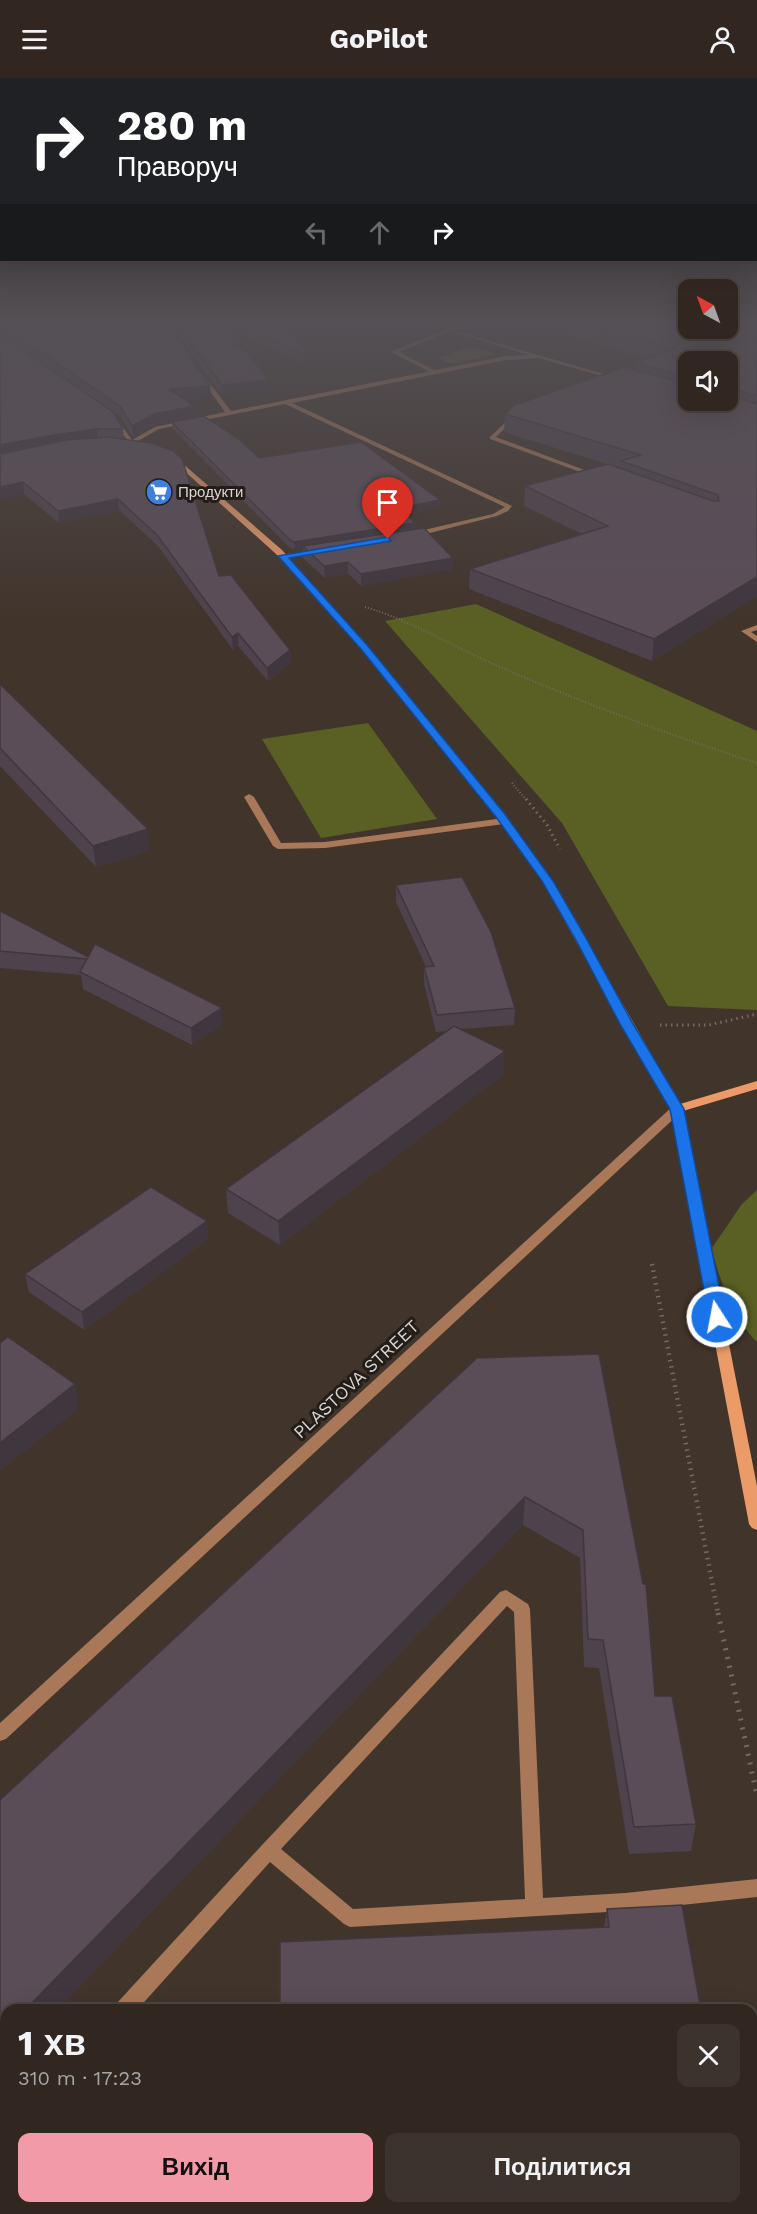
<!DOCTYPE html>
<html lang="uk">
<meta charset="utf-8">
<style>
body{margin:0;font-family:"Work Sans",sans-serif;background:#3d332d;color:#f1f3f6;height:100vh;display:flex;flex-direction:column;font-size:22px;white-space:nowrap}
*{box-sizing:border-box;margin:0}
p{font-size:20px;color:#a8a5a5}
.icon{flex:none;width:33px;height:33px;fill:none;stroke:currentColor;stroke-width:2;stroke-linecap:round;stroke-linejoin:round}
.map{position:relative;flex:1;overflow:hidden}
.side{position:absolute;left:0px;top:1926px;width:758px;height:210px;display:flex;flex-direction:column;background:#312720;border-radius:18px 18px 0 0;box-shadow:0 6px 24px #0002,0 0 0 2px #4c443e}
.side>*{flex:none}
.hud{position:absolute;left:0px;top:0px;width:758px;height:183px;box-shadow:0 6px 24px #0002,0 0 0 2px #4c443e;background:#202124;color:#fff;overflow:hidden}
.needle{width:39px;rotate:319deg}
.tools{position:absolute;left:678px;top:201px;display:grid;gap:12px}
.tools a{display:grid;place-items:center;width:60px;height:60px;border-radius:12px;background:#312720;box-shadow:0 6px 24px #0002,0 0 0 2px #4c443e;font-size:30px}
.pin{position:absolute;display:grid;place-items:center;width:51px;height:51px;color:#fff;margin:-62px -26px;border-radius:50% 50% 50% 0;rotate:-45deg;box-shadow:0 0 6px #0007}
.pin .icon{rotate:45deg}
.me{position:absolute;width:66px;margin:-33px;rotate:349deg;stroke-linejoin:round;filter:drop-shadow(0 0 4px #0008)}
.turn{display:flex;align-items:center;gap:21px;height:126px;padding:0 18px;font-size:27px}
.turn .icon{width:78px;height:78px;stroke-width:2.5}
.turn b{display:block;font-size:42px;line-height:51px}
.lanes{display:flex;align-items:center;height:57px;padding:0 18px;background:#0003;justify-content:center;gap:30px;direction:ltr}
.lanes .off{opacity:.35}
.round{display:grid;place-items:center;flex:none;width:63px;height:63px;border-radius:12px;background:#3d332d}
.headline{display:flex;align-items:center;justify-content:space-between;height:102px;padding:0 18px}
h1{font-size:36px;font-weight:700;line-height:45px}
.action{display:flex;gap:12px;margin-top:auto;padding:12px 18px}
.action a{flex:1;height:69px;border-radius:12px;background:#f39aa8;color:#111;font-size:24px;font-weight:700;line-height:69px;text-align:center}
.action a+a{background:#3d332d;color:#f1f3f6}
header{display:flex;justify-content:space-between;align-items:center;height:78px;padding:0 18px;background:#312720;font-size:27px;font-weight:700}
.map>svg:first-child{display:block}
</style>
<header><svg class="icon" aria-label="menu" viewBox="0 0 24 24"><path d="M4 6h16M4 12h16M4 18h16"/></svg>GoPilot<svg class="icon" aria-label="person" viewBox="0 0 24 24"><circle cx="12" cy="8" r="4"/><path d="M4 21q1-7 8-7t8 7"/></svg></header>
<div class="map">
<svg width="757" height="2136" viewBox="0 0 757 2136">
<rect width="100%" height="100%" fill="#41342b"/>
<g fill="#5a6024">
<polygon points="466,270 477,270 496,276 452,286 438,280"/>
<polygon points="476,526 757,653 757,932 668,928 562,745 385,543"/>
<polygon points="368,645 437,741 321,760 262,661"/>
<path d="M757 1112V1264C736 1244 717 1198 712 1170L742 1126Z"/>
</g>
<g fill="none" stroke-linecap="round" stroke-linejoin="round">
<g stroke="#756a62" stroke-width="2" stroke-dasharray="1 2" stroke-linecap="butt">
<path d="M365 529C410 542 448 566 491 585 577 623 667 656 757 685"/>
<polyline points="512,705 527,723"/>
</g>
<g stroke="#756a62" stroke-width="3" stroke-dasharray="1.5 4" stroke-linecap="butt">
<polyline points="526,721 547,747 560,771"/>
<polyline points="660,947 709,947 757,936"/>
</g>
<polyline stroke="#756a62" stroke-width="4.5" stroke-dasharray="1.5 5" stroke-linecap="butt" points="652,1186 718,1536"/>
<polyline stroke="#756a62" stroke-width="5" stroke-dasharray="2 7" stroke-linecap="butt" points="718,1535 757,1718"/>
<g fill="#a97858" fill-rule="evenodd">
<polygon points="449,250 451,253 399,274 436,293 436,295 432,295 391,274"/>
<polygon points="514,336 519,337 496,359 598,397 598,399 594,399 490,361 490,359"/>
<polygon points="757,547 757,552 751,554 757,558 757,564 741,553"/>
<polygon points="249,716 254,719 281,765 325,764 504,740 509,743 504,746 325,770 278,771 273,768 244,719"/>
<path d="M506 1512 528 1526 530 1531 543 1820 625 1815 757 1801V1819L625 1833 350 1849 344 1846 270 1784 137 1932H115L117 1925 263 1766 500 1514ZM507 1528 514 1534 525 1821 353 1831 281 1771Z"/>
<polygon points="6,2052 6,2075 0,2078 0,2055"/>
</g>
<g fill="#a97858" fill-rule="evenodd">
<polygon points="419,244 425,244 621,301 616,302 539,280 506,282 292,325 512,428 508,433 497,438 414,459 411,459 411,455 493,436 505,429 285,326 159,351 131,367 110,339 115,338 132,362 155,349 225,334 198,296 201,294 231,333 506,278 529,277"/>
<polygon points="317,471 321,473 320,475 283,480 279,478"/>
<polygon points="677,1027 681,1028 683,1031 681,1034 6,1661 0,1663 0,1645 673,1028"/>
</g>
<polygon fill="#ea9b67" fill-rule="evenodd" points="170,378 174,378 282,472 367,567 503,735 552,803 680,1026 757,1003 757,1011 683,1033 757,1408 757,1452 752,1450 749,1446 671,1031 542,803 497,739 361,571 276,476 170,380"/>
</g>
<g fill="#4e424c" fill-rule="evenodd">
<polygon points="0,244 211,318 183,321 195,338 155,347 133,359 121,339 0,255"/>
<polygon points="168,244 278,244 307,273 307,283 305,286 238,255 233,255 234,257 235,266 268,313 222,317"/>
<path d="M527 244H757V518L652 583 469 511 470 491 582 456 524 428 525 408 607 386 504 354 505 336 636 292 637 284 648 281ZM688 284H728V322H688Z"/>
<polygon points="0,256 123,351 124,361 219,498 290,572 291,585 268,603 238,568 233,572 158,468 119,432 59,445 24,416"/>
<polygon points="172,344 259,380 440,429 406,436 415,451 453,480 453,491 361,508 348,495 325,500 303,480 303,470 295,471 290,470 173,351"/>
<polygon points="0,606 150,773 96,789 0,688"/>
<polygon points="396,807 515,930 514,947 462,951 504,996 280,1167 228,1135 226,1111 447,953 436,954 424,906 424,889 426,889 396,824"/>
<polygon points="0,833 88,879 223,946 192,967 83,911 81,897 0,890"/>
<polygon points="207,1143 208,1161 84,1252 29,1214 25,1196"/>
<polygon points="599,1276 655,1618 696,1746 691,1773 629,1776 599,1590 584,1589 580,1480 523,1447 57,1932 6,1932 6,1985 0,1992 0,1722"/>
<polygon points="607,1831 701,1932 604,1849"/>
</g>
<g fill="#40363e">
<polygon points="238,245 238,255 226,256 226,246"/>
<polygon points="307,273 307,283 305,286 304,276"/>
<polygon points="268,302 268,313 222,317 222,307"/>
<polygon points="210,308 211,318 169,322 169,311"/>
<polygon points="194,328 195,338 155,347 133,359 132,348 154,336"/>
<polygon points="97,351 98,362 0,379 0,367 54,357"/>
<polygon points="23,404 24,416 0,421 0,409"/>
<polygon points="118,421 119,432 59,445 58,433"/>
<polygon points="440,422 440,429 400,437 400,430"/>
<polygon points="415,445 415,452 303,468 303,470 295,471 294,464"/>
<polygon points="453,480 453,491 361,508 361,496"/>
<polygon points="348,484 348,495 325,500 324,488"/>
<polygon points="757,499 757,518 652,583 654,561"/>
<polygon points="238,555 238,568 233,572 232,559"/>
<polygon points="290,572 291,585 268,603 267,590"/>
<polygon points="148,751 150,773 96,789 93,768"/>
<polygon points="222,930 223,946 192,967 191,950"/>
<polygon points="505,973 504,996 280,1167 278,1143"/>
<polygon points="207,1143 208,1161 84,1252 82,1234"/>
<polygon points="75,1306 79,1331 0,1393 0,1365"/>
<polygon points="525,1419 523,1447 57,1932 25,1932"/>
<polygon points="6,1952 6,1985 0,1992 0,1958"/>
</g>
<g fill="#5b4d58" stroke="#40363e" stroke-width="1.5">
<polygon points="0,244 167,244 210,308 169,311 194,328 154,336 132,348 120,328 0,246"/>
<polygon points="175,244 278,244 307,273 304,276 238,245 226,246 234,257 231,263 248,275 268,302 222,307"/>
<polygon points="582,244 688,244 688,250 728,250 728,244 757,244 757,318 728,309 728,284 688,284 688,299 637,284 674,271"/>
<polygon points="0,256 113,334 123,351 97,351 54,357 0,367"/>
<polygon points="625,289 688,306 688,322 728,322 728,317 757,326 757,499 654,561 470,491 608,448 525,408 608,386 713,423 719,423 718,417 621,383 641,377 505,336 515,327"/>
<polygon points="204,338 241,363 259,380 361,364 440,422 400,430 415,445 294,464 290,462 172,344"/>
<polygon points="108,359 151,365 173,373 182,381 219,498 231,497 290,572 267,590 238,555 232,559 157,457 118,421 58,433 23,404 0,409 0,376 66,362"/>
<polygon points="424,450 453,480 361,496 348,484 324,488 303,468"/>
<polygon points="0,606 148,751 93,768 0,670"/>
<polygon points="462,799 491,854 515,930 437,937 424,889 434,888 396,807"/>
<polygon points="0,833 88,879 95,866 222,930 191,950 80,894 87,881 0,873"/>
<polygon points="454,948 505,973 278,1143 226,1111"/>
<polygon points="151,1109 207,1143 82,1234 25,1196"/>
<polygon points="8,1259 75,1306 0,1365 0,1265"/>
<polygon points="599,1276 643,1506 646,1506 655,1618 672,1618 696,1746 634,1749 603,1562 588,1561 583,1452 525,1419 25,1932 6,1932 6,1952 0,1958 0,1722 477,1280"/>
<polygon points="682,1827 701,1932 280,1932 280,1864 609,1849 607,1831"/>
</g>
<linearGradient id="sky" x2="0" y2="1"><stop stop-color="#241d18"/><stop offset="0.45" stop-color="#545055"/><stop offset="1" stop-color="#545055" stop-opacity="0"/></linearGradient>
<rect width="757" height="543" fill="url(#sky)"/>
<polygon fill="#1a73e8" stroke="#114b97" stroke-width="1.5" points="388,459 391,463 289,480 367,567 504,735 553,803 587,862 633,946 684,1031 725,1239 722,1243 712,1243 709,1239 670,1031 620,946 576,862 542,803 496,739 361,571 278,478"/>
<defs>
<symbol id="supermarket-disc" viewBox="-11 -11 22 22"><circle r="9.5" fill="#3f7fe0" stroke="#231d19"/><path d="M-6-5.5h2.5l.6 2H6L4.5 2H-2.5L-4.4-4H-6ZM-1.5 3.2a1.3 1.3 0 1 0 .1 0ZM3 3.2a1.3 1.3 0 1 0 .1 0Z" fill="#fff"/></symbol>
</defs>
<g fill-rule="evenodd">
<use href="#supermarket-disc" x="144" y="399" width="30" height="30"/>
</g>
<g text-anchor="middle" dominant-baseline="central" stroke-width="6" stroke-linejoin="round" paint-order="stroke">
<g font-size="15" fill="#dbd3cd" stroke="#231d19" text-anchor="start">
<text x="178" y="414">Продукти</text>
</g>
<g font-size="18" fill="#dbd3cd" stroke="#231d19">
<text transform="translate(356 1301) rotate(-43)">PLASTOVA STREET</text>
</g>
</g>
</svg>
<div class="tools">
<a><svg class="needle" viewBox="-14 -14 28 28"><path d="M0-13l5 13h-10z" fill="#e53935"/><path d="M0 13l5-13h-10z" fill="#a8a5a5"/></svg></a>
<a><svg class="icon" aria-label="sound" viewBox="0 0 24 24"><path d="M4 9h4l5-4v14l-5-4H4zM17 9q2 3 0 6"/></svg></a>
</div>
<div class="pin" style="left:388px;top:461px;background:#d93025"><svg class="icon" aria-label="arrive" viewBox="0 0 24 24"><path d="M6 21V4h12l-3 4 3 4H6"/></svg></div>
<svg class="me" style="left:717px;top:1239px" viewBox="-20 -20 40 40"><circle r="17" fill="#1a73e8" stroke="#fff" stroke-width="3"/><path d="M0-11L8 9 0 5-8 9z" fill="#fff"/></svg>
<div class="hud">
<div class="turn"><svg class="icon" aria-label="right" viewBox="0 0 24 24"><path d="M7 20v-9h11M14 6l5 5-5 5"/></svg><div><b>280 m</b>Праворуч</div></div>
<div class="lanes"><svg class="icon off" aria-label="left" viewBox="0 0 24 24"><path d="M17 20v-9H6M10 6l-5 5 5 5"/></svg><svg class="icon off" aria-label="ahead" viewBox="0 0 24 24"><path d="M12 20V5M6 11l6-6 6 6"/></svg><svg class="icon" aria-label="right" viewBox="0 0 24 24"><path d="M7 20v-9h11M14 6l5 5-5 5"/></svg></div>
</div>
<section class="side">
<div class="headline"><div><h1>1 хв</h1><p>310 m · 17:23</p></div><a class="round"><svg class="icon" aria-label="close" viewBox="0 0 24 24"><path d="M6 6l12 12M18 6L6 18"/></svg></a></div>
<div class="action"><a>Вихід</a><a>Поділитися</a></div>
</section>
</div>
